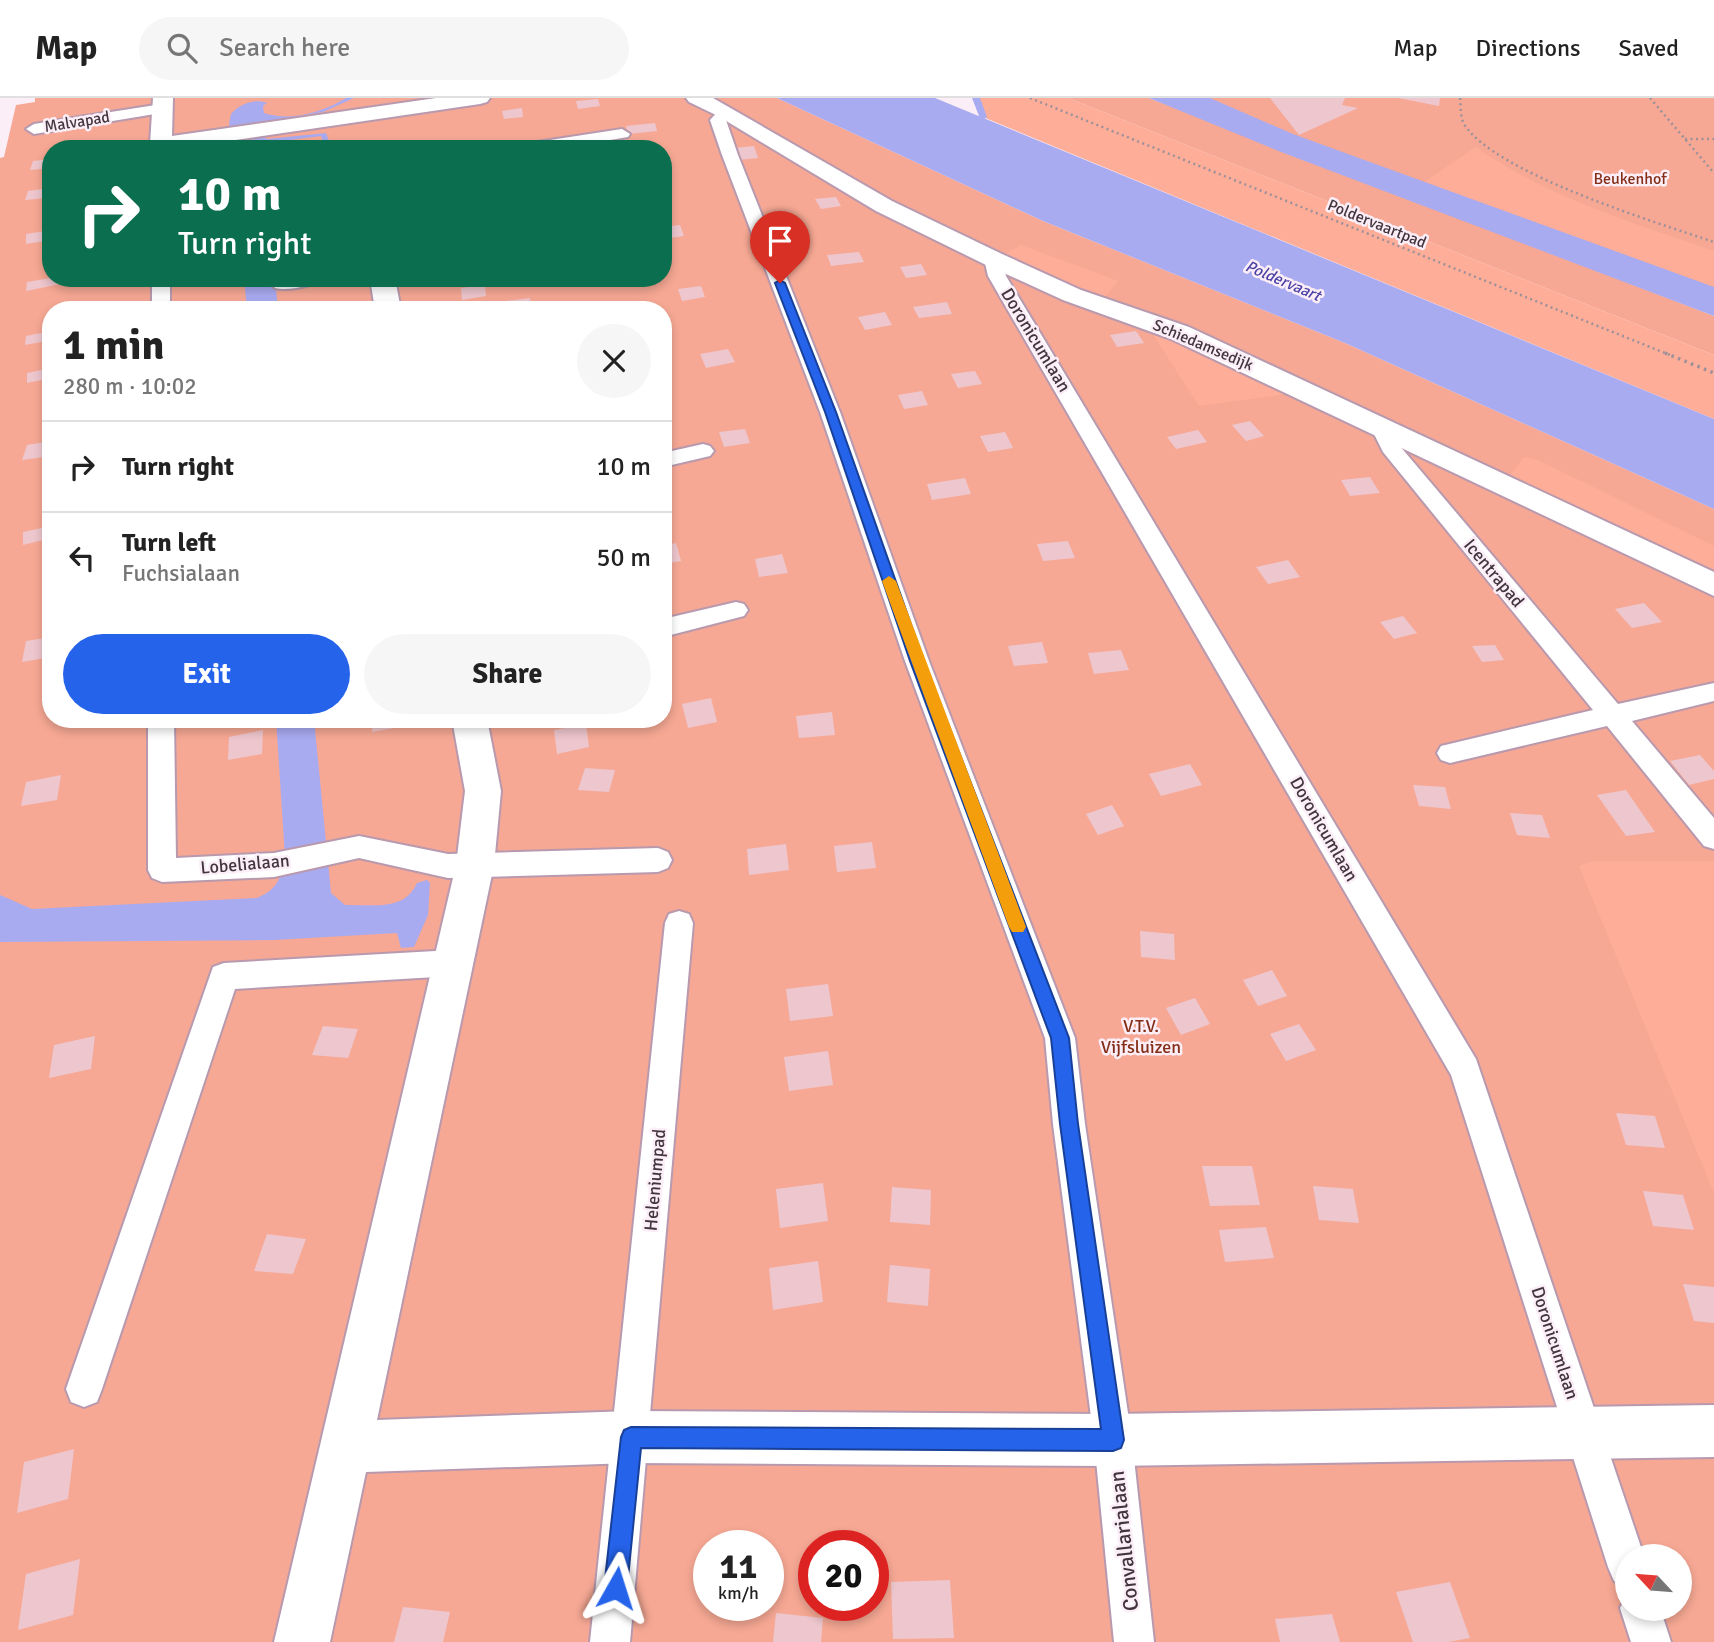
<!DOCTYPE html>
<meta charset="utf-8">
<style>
body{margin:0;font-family:Signika,sans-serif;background:#f6f6f6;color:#222;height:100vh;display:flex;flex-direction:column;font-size:26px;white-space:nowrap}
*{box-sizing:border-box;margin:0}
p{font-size:23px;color:#767676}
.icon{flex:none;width:38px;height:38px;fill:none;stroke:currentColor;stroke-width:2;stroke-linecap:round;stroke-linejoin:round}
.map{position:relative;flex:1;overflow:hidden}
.drawer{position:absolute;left:42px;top:203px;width:630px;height:427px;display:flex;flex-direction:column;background:#fff;border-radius:28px;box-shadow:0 4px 10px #0003}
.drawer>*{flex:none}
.guide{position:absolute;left:42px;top:42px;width:630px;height:147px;border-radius:28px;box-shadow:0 4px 10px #0003;background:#0b6e4f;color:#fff;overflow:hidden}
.needle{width:46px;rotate:296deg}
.buttons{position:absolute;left:1615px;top:1446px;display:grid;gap:14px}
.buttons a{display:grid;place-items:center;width:77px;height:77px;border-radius:50%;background:#fff;box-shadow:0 4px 10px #0003;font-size:35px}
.speed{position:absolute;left:693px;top:1432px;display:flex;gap:14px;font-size:35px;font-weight:700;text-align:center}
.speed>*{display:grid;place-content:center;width:91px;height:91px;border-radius:50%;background:#fff;box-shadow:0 4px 10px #0003;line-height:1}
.speed small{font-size:18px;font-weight:400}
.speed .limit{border:10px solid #d22;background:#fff;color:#111}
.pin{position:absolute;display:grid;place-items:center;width:60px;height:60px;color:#fff;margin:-72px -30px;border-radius:50% 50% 50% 0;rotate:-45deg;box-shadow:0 0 7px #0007}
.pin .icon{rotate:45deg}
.me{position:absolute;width:77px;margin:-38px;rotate:6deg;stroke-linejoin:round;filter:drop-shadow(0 0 5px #0008)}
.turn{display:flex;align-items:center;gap:24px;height:147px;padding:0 21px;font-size:32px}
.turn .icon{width:91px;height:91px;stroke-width:2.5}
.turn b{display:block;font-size:49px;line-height:60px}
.round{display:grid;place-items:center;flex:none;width:74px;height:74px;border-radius:37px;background:#f6f6f6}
.headline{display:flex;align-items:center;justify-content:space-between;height:119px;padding:0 21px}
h1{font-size:42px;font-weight:700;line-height:52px}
.action{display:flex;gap:14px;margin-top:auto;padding:14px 21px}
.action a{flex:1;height:80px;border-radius:42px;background:#2563eb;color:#fff;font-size:28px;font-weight:700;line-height:80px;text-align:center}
.action a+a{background:#f6f6f6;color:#222}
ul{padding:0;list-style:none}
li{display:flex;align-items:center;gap:21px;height:91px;padding:0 21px;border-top:2px solid #e0e0e0}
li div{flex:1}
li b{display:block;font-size:26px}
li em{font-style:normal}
header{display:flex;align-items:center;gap:42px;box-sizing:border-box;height:98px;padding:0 35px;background:#fff;border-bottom:2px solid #e0e0e0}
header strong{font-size:33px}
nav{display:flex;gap:38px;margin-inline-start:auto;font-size:24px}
.search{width:490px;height:63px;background:#f6f6f6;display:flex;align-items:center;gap:18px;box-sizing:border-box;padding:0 24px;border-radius:38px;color:#767676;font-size:26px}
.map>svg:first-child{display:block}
</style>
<header>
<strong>Map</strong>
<div class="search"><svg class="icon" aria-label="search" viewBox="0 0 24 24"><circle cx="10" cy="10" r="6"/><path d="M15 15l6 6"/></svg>Search here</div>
<nav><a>Map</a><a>Directions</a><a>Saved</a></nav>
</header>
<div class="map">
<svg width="1714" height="1544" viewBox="0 0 1714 1544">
<rect width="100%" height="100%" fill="#fbeef7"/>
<g fill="#f6a894" fill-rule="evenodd">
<path d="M35 0H777L1043 123 1345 245 1714 411V1544H0V60L4 59 16 7 35 4ZM51 51H663V180H51ZM51 212H663V621H51ZM709 1447H768V1507H709ZM814 1447H873V1507H814ZM1628 1458H1680V1510H1628Z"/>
<polygon points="1068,0 1149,0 1714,218 1714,257"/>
<polygon points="1194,0 1714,0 1714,200"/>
</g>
<g fill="#fead98">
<polygon points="976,0 1068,0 1714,257 1714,321 983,19"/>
<path d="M1476 49C1546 99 1634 125 1714 153V189L1424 84Z"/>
<polygon points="1021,147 1118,183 1105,199 1000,159"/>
<polygon points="1150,232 1295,295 1199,308"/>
<polygon points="1524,359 1538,362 1714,448 1714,477 1508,380"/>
<polygon points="1593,763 1714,763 1714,1095 1579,768"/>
</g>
<g fill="#a9abf1">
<path d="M346 0H354L323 14 263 24V38L267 41 326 35 332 51H326L321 38 265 45 263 51H234L229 26 231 16C239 6 255 0 267 5L263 8 264 15C290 24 324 14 346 0Z"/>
<polygon points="777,0 935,0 1714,321 1714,411 1345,245 1043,123"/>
<polygon points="1149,0 1210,0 1293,36 1714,189 1714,218 1281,54"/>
<polygon points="244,180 275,180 278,212 247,212"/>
<path d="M276 621H314L331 795 345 807C373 806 404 814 417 785L427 782 430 785 428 817 414 849 401 850 397 835 274 842 0 844V797L32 811 257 800C278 791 281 780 285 759Z"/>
</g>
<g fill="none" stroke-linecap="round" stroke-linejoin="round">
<polygon fill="#a9abf1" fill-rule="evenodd" points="972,0 980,0 987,19 968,33 964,31 965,29 979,18"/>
</g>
<g fill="#eec6cd">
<polygon points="1270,0 1345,0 1342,7 1358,10 1299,37"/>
<polygon points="1398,0 1440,0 1439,8"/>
<polygon points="598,1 600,8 578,11 576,3"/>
<polygon points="522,10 523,19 504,21 502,13"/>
<polygon points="655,25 657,33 628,36 626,28"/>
<polygon points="313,42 312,51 291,51 292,45"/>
<polygon points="754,48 758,60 738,62 734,50"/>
<polygon points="51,61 51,70 30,72 33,63"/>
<polygon points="50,90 47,100 25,102 28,93"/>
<polygon points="836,99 841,108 821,111 815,101"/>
<polygon points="680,127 684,138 663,141 663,129"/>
<polygon points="51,132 51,142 26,146 26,136"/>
<polygon points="859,154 864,164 831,168 827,157"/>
<polygon points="921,166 927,177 906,180 900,169"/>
<polygon points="51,180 60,180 60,186 26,193 27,184"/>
<polygon points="485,187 486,198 462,202 461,190"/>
<polygon points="701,188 705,199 682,203 678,191"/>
<polygon points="530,200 532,212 507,212 506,203"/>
<polygon points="947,204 952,216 919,220 913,209"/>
<polygon points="885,214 892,227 865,232 858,219"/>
<polygon points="51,233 51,242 25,247 26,238"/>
<polygon points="1136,233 1144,245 1117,249 1110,237"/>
<polygon points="728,251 735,264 706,270 700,256"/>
<polygon points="51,270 51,280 27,285 27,275"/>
<polygon points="975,273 982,286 958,290 951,276"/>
<polygon points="922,293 928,307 904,311 898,297"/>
<polygon points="1250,323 1264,338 1246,343 1232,327"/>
<polygon points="745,331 750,345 724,349 719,334"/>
<polygon points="1198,332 1207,344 1176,351 1167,339"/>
<polygon points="1005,334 1013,350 988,354 980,338"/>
<polygon points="51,343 51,358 22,362 27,347"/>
<polygon points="1370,379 1380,395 1350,398 1341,382"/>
<polygon points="965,380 971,396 932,402 927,386"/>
<polygon points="51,428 51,440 23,447 23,434"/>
<polygon points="1068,443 1075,460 1043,463 1037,446"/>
<polygon points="676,445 681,463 663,466 663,448"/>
<polygon points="782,456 788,475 759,479 755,461"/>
<polygon points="1288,462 1300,479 1268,486 1256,469"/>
<polygon points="1644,505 1662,524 1632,530 1615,511"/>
<polygon points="1403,518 1417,535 1394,541 1380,524"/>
<polygon points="51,539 51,559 22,564 26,543"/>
<polygon points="1042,544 1048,565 1014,568 1008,548"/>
<polygon points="1495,547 1504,562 1482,564 1472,548"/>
<polygon points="1121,552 1129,572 1094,576 1088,555"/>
<polygon points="711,600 717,624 688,630 682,606"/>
<polygon points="832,614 835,637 799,640 796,618"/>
<polygon points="373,621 406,621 406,628 372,634"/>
<polygon points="586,626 589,649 557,656 554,632"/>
<polygon points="263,632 262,656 228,662 229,639"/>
<polygon points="1700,657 1714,673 1714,681 1689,687 1670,663"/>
<polygon points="1190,666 1202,687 1161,698 1149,676"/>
<polygon points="585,670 615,672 609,694 578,692"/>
<polygon points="61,677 57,702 21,708 26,684"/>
<polygon points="1413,687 1445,689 1451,711 1419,708"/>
<polygon points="1626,692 1655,734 1626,738 1597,697"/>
<polygon points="1112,707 1124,728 1098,737 1086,716"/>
<polygon points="1510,715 1542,717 1550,740 1517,737"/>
<polygon points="872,744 876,770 837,774 834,748"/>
<polygon points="786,746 789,772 749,777 747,751"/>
<polygon points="1140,833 1174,836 1175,862 1141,859"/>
<polygon points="1272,872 1287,898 1258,908 1243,882"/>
<polygon points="828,886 833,918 790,923 786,891"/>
<polygon points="1195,900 1210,926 1181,937 1166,910"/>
<polygon points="1299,926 1316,952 1286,963 1270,936"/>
<polygon points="323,928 358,931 348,960 312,957"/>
<polygon points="95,938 91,971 49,980 54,947"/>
<polygon points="828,953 833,987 789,993 784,959"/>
<polygon points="1616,1015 1655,1018 1665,1050 1626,1047"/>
<polygon points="1202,1068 1252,1068 1260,1107 1210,1108"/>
<polygon points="823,1085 828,1123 780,1130 776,1091"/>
<polygon points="1313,1088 1353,1091 1359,1125 1319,1122"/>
<polygon points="892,1089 931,1092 930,1127 890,1124"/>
<polygon points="1643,1093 1683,1097 1694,1132 1653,1128"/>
<polygon points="1266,1129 1274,1160 1225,1164 1219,1132"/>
<polygon points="267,1136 306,1141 293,1176 254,1173"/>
<polygon points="818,1163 823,1204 773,1212 769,1170"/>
<polygon points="890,1167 930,1171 928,1208 887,1204"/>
<polygon points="1683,1186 1714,1189 1714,1225 1694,1223"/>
<polygon points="74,1351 68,1401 17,1415 24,1364"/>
<polygon points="80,1461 73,1517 18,1532 26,1476"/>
<polygon points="950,1482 954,1540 893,1541 891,1484"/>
<polygon points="1450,1484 1470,1540 1448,1544 1413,1544 1396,1494"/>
<polygon points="403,1509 450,1514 443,1544 394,1544"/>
<polygon points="776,1515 823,1520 821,1544 773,1544"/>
<polygon points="1332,1516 1340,1544 1280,1544 1275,1521"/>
</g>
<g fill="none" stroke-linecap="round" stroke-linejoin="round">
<defs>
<g id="lane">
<polygon points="162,6 167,8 170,11 167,14 34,36 26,31 34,26"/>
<polygon points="725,9 733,14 726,22 738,57 840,314 929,563 1075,940 1085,1026 1132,1342 1154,1544 1114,1544 1094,1342 1053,1026 1045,940 905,563 820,314 722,57 710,22 720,11"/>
<polygon points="622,31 630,36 628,39 557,51 516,51 524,46"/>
<polygon points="993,156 1002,161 1006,178 1476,961 1644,1458 1628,1458 1628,1489 1614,1483 1608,1469 1451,977 988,178 984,161"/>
<rect x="152" y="180" width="18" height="32"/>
<path d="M282 180H321C312 189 287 193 275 190L272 186 275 182Z"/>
<polygon points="1381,324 1388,325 1399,347 1618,606 1714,585 1714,603 1632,623 1714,720 1714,751 1704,748 1607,628 1450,665 1441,662 1437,655 1441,648 1593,612 1383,354 1371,330 1374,325"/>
<polygon points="703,346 710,348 714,353 710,358 663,369 663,355"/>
<polygon points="736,504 744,506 748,512 744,518 663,539 663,521"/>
<polygon points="148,621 174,621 176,760 274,755 359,738 448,756 658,750 668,754 672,762 668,770 658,774 448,780 359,760 274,779 162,784 152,780 148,772"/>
<polygon points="679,813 689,816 693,825 630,1544 590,1544 665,825 669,816"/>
<polygon points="453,852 463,856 468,865 463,874 453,878 235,891 102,1291 97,1304 84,1309 71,1304 66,1291 213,869 224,865"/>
<polygon points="1628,1495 1628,1510 1660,1510 1671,1544 1631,1544 1620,1510"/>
</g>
<g id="street">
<polygon points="153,0 173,0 172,38 436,0 490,0 487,4 480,6 174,51 154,51 150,46"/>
<polygon points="686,0 713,0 892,103 1002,156 1081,192 1189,229 1714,474 1714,498 1171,241 1063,202 984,166 876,113 718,18 689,4"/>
<polygon points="370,180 395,180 401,212 375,212"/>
<polygon points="452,621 487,621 501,693 494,767 377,1322 631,1313 1113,1316 1714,1307 1714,1359 1113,1368 631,1365 366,1374 330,1544 274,1544 456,767 465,693"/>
</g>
</defs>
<use href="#lane" stroke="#b899ae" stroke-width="4"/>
<use href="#street" stroke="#b899ae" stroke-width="4"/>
<g stroke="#9d9099" stroke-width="2.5" stroke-dasharray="2 3.5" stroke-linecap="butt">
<polyline points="1030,0 1670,257"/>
<path d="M1460 0C1461 8 1460 19 1464 26 1494 75 1658 125 1714 144"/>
<polyline points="1650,0 1714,75"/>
<polyline points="1685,41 1714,41"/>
</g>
<polyline stroke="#9d9099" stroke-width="3.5" stroke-dasharray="2.5 4.5" stroke-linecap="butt" points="1665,255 1714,275"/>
<use href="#lane" fill="#fff" fill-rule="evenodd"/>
<use href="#street" fill="#fff" fill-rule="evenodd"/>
</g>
<polygon fill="#2563eb" stroke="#184099" stroke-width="2" points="780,182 785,185 836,314 924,563 1069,940 1078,1026 1124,1342 1121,1350 1113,1353 641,1350 627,1490 624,1498 616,1501 608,1498 604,1490 621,1339 624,1332 631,1329 1101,1331 1060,1026 1051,940 910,563 825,314 775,185"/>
<polygon fill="#f59e0b" points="889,478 896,483 1026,829 1023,834 1012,834 1009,829 882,483"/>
<g text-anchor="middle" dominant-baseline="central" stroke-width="5" stroke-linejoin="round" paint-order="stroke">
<g font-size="16" fill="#42353e" stroke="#fbeef7">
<text transform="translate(77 24) rotate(-9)">Malvapad</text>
<text transform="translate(1377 126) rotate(22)">Poldervaartpad</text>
<text transform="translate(1203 247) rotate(23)">Schiedamsedijk</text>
</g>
<g font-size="16" fill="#842d17" stroke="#fbeef7">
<text x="1630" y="81">Beukenhof</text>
</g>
<g font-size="16" font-style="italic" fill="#4b42a5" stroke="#fbeef7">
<text transform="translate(1283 183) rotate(23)">Poldervaart</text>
</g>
<g font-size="18" fill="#42353e" stroke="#fbeef7">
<text transform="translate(1036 242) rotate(59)">Doronicumlaan</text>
<text transform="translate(1494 475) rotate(50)">Icentrapad</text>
<text transform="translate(1324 731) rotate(60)">Doronicumlaan</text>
<text transform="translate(245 766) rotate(-5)">Lobelialaan</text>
<text transform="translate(655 1082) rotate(-85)">Heleniumpad</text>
<text transform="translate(1555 1245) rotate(72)">Doronicumlaan</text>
</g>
<g font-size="18" fill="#842d17" stroke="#fbeef7">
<text x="1141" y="928">V.T.V.<tspan x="1141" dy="21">Vijfsluizen</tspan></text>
</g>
<g font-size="21" fill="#42353e" stroke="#fbeef7">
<text transform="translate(1124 1443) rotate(-96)">Convallarialaan</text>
</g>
</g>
</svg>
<div class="buttons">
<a><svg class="needle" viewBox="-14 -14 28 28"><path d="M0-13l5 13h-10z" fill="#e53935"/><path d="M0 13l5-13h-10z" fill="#767676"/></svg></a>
</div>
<div class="speed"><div>11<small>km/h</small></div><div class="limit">20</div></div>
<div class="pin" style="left:780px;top:185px;background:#d93025"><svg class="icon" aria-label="arrive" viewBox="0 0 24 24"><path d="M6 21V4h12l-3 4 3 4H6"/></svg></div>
<svg class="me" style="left:616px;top:1490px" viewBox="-20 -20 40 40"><path d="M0-17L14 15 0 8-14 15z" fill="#2563eb" stroke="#fff" stroke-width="4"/></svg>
<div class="guide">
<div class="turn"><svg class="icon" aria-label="right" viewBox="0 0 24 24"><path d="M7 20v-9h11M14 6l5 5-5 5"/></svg><div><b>10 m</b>Turn right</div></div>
</div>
<section class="drawer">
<div class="headline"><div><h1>1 min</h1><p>280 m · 10:02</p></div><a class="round"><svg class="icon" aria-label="close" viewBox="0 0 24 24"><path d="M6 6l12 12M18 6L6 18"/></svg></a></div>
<ul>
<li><svg class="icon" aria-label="right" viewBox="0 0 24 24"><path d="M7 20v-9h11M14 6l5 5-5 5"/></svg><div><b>Turn right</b></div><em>10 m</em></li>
<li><svg class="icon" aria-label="left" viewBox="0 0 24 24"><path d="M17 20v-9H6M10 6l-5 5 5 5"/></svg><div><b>Turn left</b><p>Fuchsialaan</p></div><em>50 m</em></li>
</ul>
<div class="action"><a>Exit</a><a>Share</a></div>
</section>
</div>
